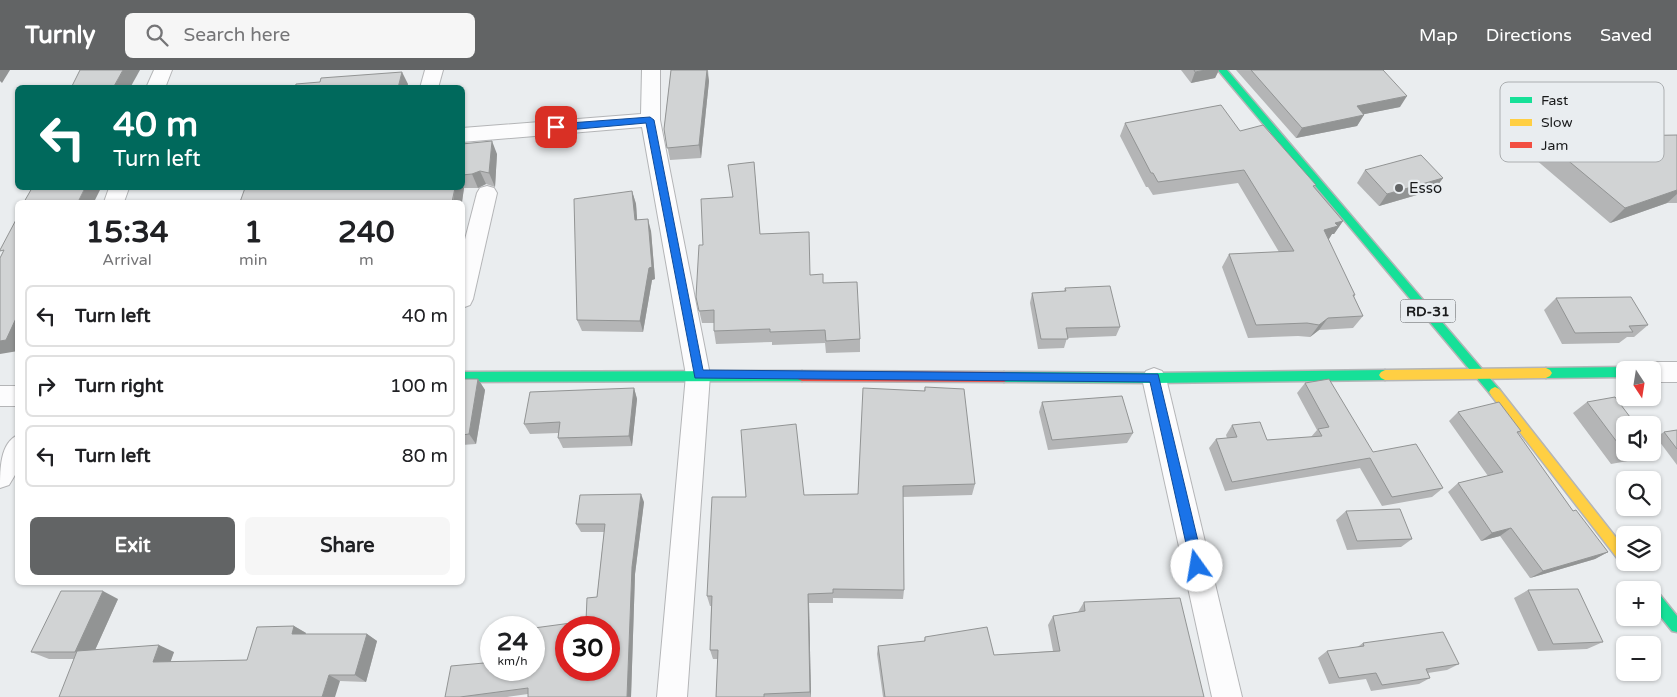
<!DOCTYPE html>
<meta charset="utf-8">
<style>
body{margin:0;font-family:"Varela Round",sans-serif;background:#f6f6f6;color:#202124;height:100vh;display:flex;flex-direction:column;font-size:19px;white-space:nowrap}
*{box-sizing:border-box;margin:0}
p{font-size:16px;color:#757577}
.icon{flex:none;width:28px;height:28px;fill:none;stroke:currentColor;stroke-width:2;stroke-linecap:round;stroke-linejoin:round}
.map{position:relative;flex:1;overflow:hidden}
.details{position:absolute;left:15px;top:130px;width:450px;height:385px;display:flex;flex-direction:column;background:#fff;border-radius:8px;box-shadow:0 1px 4px #0004}
.details>*{flex:none}
.guide{position:absolute;left:15px;top:15px;width:450px;height:105px;border-radius:8px;box-shadow:0 1px 4px #0004;background:#00695c;color:#fff;overflow:hidden}
.needle{width:32px;rotate:168deg}
.controls{position:absolute;left:1616px;top:291px;display:grid;gap:10px}
.controls a{display:grid;place-items:center;width:45px;height:45px;border-radius:8px;background:#fff;box-shadow:0 1px 4px #0004;font-size:25px}
.speed{position:absolute;left:480px;top:546px;display:flex;gap:10px;font-size:25px;font-weight:700;text-align:center}
.speed>*{display:grid;place-content:center;width:65px;height:65px;border-radius:50%;background:#fff;box-shadow:0 1px 4px #0004;line-height:1}
.speed small{font-size:12px;font-weight:400}
.speed .limit{border:8px solid #d22;background:#fff;color:#111}
.pin{position:absolute;display:grid;place-items:center;width:42px;height:42px;color:#fff;margin:-21px;border-radius:10px;box-shadow:0 2px 8px #0006}
.me{position:absolute;width:55px;margin:-28px;rotate:347deg;stroke-linejoin:round;filter:drop-shadow(0 0 4px #0008)}
.turn{display:flex;align-items:center;gap:18px;height:105px;padding:0 15px;font-size:22px}
.turn .icon{width:65px;height:65px;stroke-width:2.5}
.turn b{display:block;font-size:35px;line-height:42px}
.eta{display:flex;justify-content:space-evenly;align-items:center;height:85px;text-align:center}
.eta b{font-size:30px;font-weight:700;line-height:35px}
.action{display:flex;gap:10px;margin-top:auto;padding:10px 15px}
.action a{flex:1;height:58px;border-radius:8px;background:#626465;color:#fff;font-size:20px;font-weight:700;line-height:58px;text-align:center}
.action a+a{background:#f6f6f6;color:#202124}
ul{padding:0;list-style:none}
li{display:flex;align-items:center;gap:15px;height:62px;margin:0 10px 8px;padding:0 5px;border:2px solid #e0e0e0;border-radius:8px}
li div{flex:1}
li b{display:block;font-size:19px}
li em{font-style:normal}
header{display:flex;align-items:center;gap:30px;box-sizing:border-box;height:70px;padding:0 25px;background:#626465;color:#fff}
header strong{font-size:24px}
nav{display:flex;gap:28px;margin-inline-start:auto;font-size:18px}
.search{width:350px;height:45px;background:#f6f6f6;display:flex;align-items:center;gap:12px;box-sizing:border-box;padding:0 18px;border-radius:8px;color:#757577;font-size:19px}
.map>svg:first-child{display:block}
</style>
<header>
<strong>Turnly</strong>
<div class="search"><svg class="icon" aria-label="search" viewBox="0 0 24 24"><circle cx="10" cy="10" r="6"/><path d="M15 15l6 6"/></svg>Search here</div>
<nav><a>Map</a><a>Directions</a><a>Saved</a></nav>
</header>
<div class="map">
<svg width="1677" height="627" viewBox="0 0 1677 627">
<rect width="100%" height="100%" fill="#eaedef"/>
<g fill="none" stroke-linecap="round" stroke-linejoin="round">
<defs>
<g id="street">
<polygon points="154,0 172,0 165,18 146,18"/>
<polygon points="425,0 443,0 438,18 420,18"/>
<polygon points="642,0 660,0 660,50 710,305 687,627 657,627 686,305 642,57 462,72 462,58 641,44"/>
<polygon points="487,116 494,118 497,123 473,229 470,235 462,238 462,181 477,123 480,118"/>
<polygon points="109,118 129,118 124,132 104,132"/>
<polygon points="1652,292 1677,292 1677,312 1652,312 1652,300 1641,300 1644,295"/>
<polygon points="1154,298 1162,301 1166,308 1242,627 1212,627 1142,308 1146,301"/>
<rect x="0" y="316" width="18" height="20"/>
<path d="M18 365V400L9 415 0 418C0 399 0 373 18 365Z"/>
</g>
<g id="fast">
<polygon points="1218,0 1227,0 1499,319 1501,322 1499,325 1491,325"/>
<polygon points="1625,297 1630,300 1625,300 1625,307 1546,308 1542,306 1540,303 1542,300 1546,298"/>
<polygon points="1385,300 1389,302 1391,305 1389,308 1385,310 1154,313 1004,312 1000,310 998,307 1000,304 1004,302 1154,303"/>
<polygon points="802,301 806,303 808,306 806,309 802,311 462,312 462,302"/>
<polygon points="1652,519 1657,521 1677,546 1677,562 1672,561 1652,536 1652,520 1649,520"/>
</g>
<g id="slow">
<polygon points="1546,298 1550,300 1552,303 1550,306 1546,308 1385,310 1381,308 1379,305 1381,302 1385,300"/>
<polygon points="1495,317 1499,319 1625,479 1625,492 1629,493 1625,495 1621,493 1491,325 1489,322 1491,319"/>
</g>
<polygon id="jam" points="802,301 1004,302 1008,304 1010,307 1008,310 1004,312 802,311 798,309 796,306 798,303"/>
</defs>
<use href="#street" stroke="#b4b5b7" stroke-width="2"/>
<use href="#fast" stroke="#b4b5b7" stroke-width="3"/>
<use href="#slow" stroke="#b4b5b7" stroke-width="3"/>
<use href="#jam" stroke="#b4b5b7" stroke-width="3"/>
<use href="#street" fill="#fcfcfd" fill-rule="evenodd"/>
<use href="#fast" fill="#16e098" fill-rule="evenodd"/>
<use href="#slow" fill="#ffcf43" fill-rule="evenodd"/>
<use href="#jam" fill="#f24e42" fill-rule="evenodd"/>
</g>
<g fill="#b4b5b6">
<polygon points="671,0 708,0 709,11 701,88 670,90 664,59"/>
<polygon points="1181,0 1219,0 1215,8 1191,13"/>
<polygon points="1236,0 1383,0 1400,37 1364,44 1357,56 1296,68"/>
<polygon points="1125,53 1240,61 1315,117 1343,151 1334,164 1332,164 1328,170 1355,225 1354,227 1363,246 1353,258 1319,260 1310,267 1298,266 1248,268 1222,197 1229,184 1279,182 1238,113 1153,125 1148,117 1146,117 1120,66"/>
<polygon points="1677,65 1677,133 1667,133 1610,153 1528,83 1541,68"/>
<polygon points="462,74 497,84 495,117 486,114 478,118 464,118 462,132 240,132 462,118"/>
<polygon points="754,92 760,164 810,205 823,213 860,269 860,282 826,283 825,273 772,275 772,272 716,274 714,261 714,253 702,253 696,227 703,175"/>
<polygon points="1365,100 1443,108 1434,120 1379,136 1357,113"/>
<polygon points="632,121 636,134 637,150 651,161 655,209 652,210 643,262 582,261 577,250"/>
<polygon points="1065,218 1120,257 1116,266 1067,268 1064,278 1038,279 1030,233 1032,223 1064,221"/>
<polygon points="1556,228 1648,255 1634,267 1627,267 1619,273 1562,274 1544,240"/>
<polygon points="462,309 478,309 485,320 476,374 462,375"/>
<polygon points="1305,313 1373,382 1443,418 1432,427 1382,436 1360,398 1225,421 1209,378 1216,369 1227,368 1226,365 1232,355 1267,370 1311,367 1317,360 1297,323"/>
<polygon points="925,317 975,414 972,425 903,427 904,520 903,529 833,528 833,533 809,533 811,627 716,627 718,589 713,589 710,580 711,536 710,536 707,526 804,425 858,424 924,321"/>
<polygon points="634,318 637,329 632,376 563,378 558,368 558,363 530,364 524,354"/>
<polygon points="1042,332 1133,363 1127,373 1048,380 1039,342"/>
<polygon points="1587,332 1625,382 1648,382 1639,389 1611,394 1573,343"/>
<polygon points="1458,342 1521,361 1518,364 1573,441 1608,482 1595,489 1530,508 1500,466 1481,471 1448,422 1458,413 1488,406 1449,351"/>
<polygon points="1677,360 1677,395 1656,367 1664,362"/>
<polygon points="644,432 635,504 631,627 528,627 528,624 507,627 445,627 484,593 586,551 597,527 604,462 581,462 576,454"/>
<polygon points="1346,441 1412,469 1401,477 1347,480 1336,450"/>
<polygon points="1528,520 1603,572 1587,579 1538,581 1514,528"/>
<polygon points="118,529 95,580 174,582 170,592 247,590 294,556 306,563 305,564 367,564 377,571 366,612 340,611 74,589 49,589 31,582"/>
<polygon points="1084,532 1204,627 883,627 877,584 878,576 924,571 925,567 994,585 1053,581 1048,555 1053,546 1078,542"/>
<polygon points="1363,573 1459,594 1447,600 1428,603 1430,608 1419,614 1371,621 1366,609 1329,614 1318,588 1327,581 1356,578"/>
</g>
<g fill="#929494">
<polygon points="0,0 10,0 2,13 0,11"/>
<polygon points="123,0 140,0 130,18 113,18"/>
<polygon points="707,0 709,11 701,88 699,75"/>
<polygon points="1206,0 1219,0 1215,8 1191,13 1195,2"/>
<polygon points="402,2 408,14 407,18 398,18"/>
<polygon points="1407,26 1400,37 1350,47 1357,36"/>
<polygon points="1364,45 1357,56 1296,68 1302,58"/>
<polygon points="492,71 497,84 495,117 489,103"/>
<polygon points="480,101 486,114 478,118 472,104"/>
<polygon points="1443,108 1434,120 1379,136 1387,124"/>
<polygon points="462,114 464,118 462,132 453,132 455,118 462,118"/>
<polygon points="85,118 101,118 94,132 78,132"/>
<polygon points="1677,120 1677,124 1667,133 1610,153 1625,138"/>
<polygon points="632,121 636,134 638,162 635,150"/>
<polygon points="648,149 651,161 655,209 652,210 643,262 640,251"/>
<polygon points="1343,151 1334,164 1332,164 1329,169 1315,173 1324,160 1335,153"/>
<polygon points="18,244 18,281 0,284 0,271"/>
<polygon points="1328,248 1319,260 1310,267 1319,255"/>
<polygon points="478,309 485,320 476,374 469,364"/>
<polygon points="634,318 637,329 632,376 629,366"/>
<polygon points="641,424 644,432 635,504 631,627 627,627 632,497"/>
<polygon points="1511,458 1500,466 1481,471 1492,463"/>
<polygon points="1608,482 1595,489 1530,508 1543,501"/>
<polygon points="103,521 118,529 91,589 75,582"/>
<polygon points="808,524 809,533 811,627 810,622"/>
<polygon points="294,556 306,563 303,571 292,564"/>
<polygon points="367,564 377,571 366,612 355,605"/>
<polygon points="159,575 174,582 168,599 153,592"/>
<polygon points="329,605 340,611 335,627 322,627"/>
</g>
<g fill="#d1d3d4" stroke="#929494" fill-rule="evenodd">
<polygon points="80,0 123,0 113,18 71,18"/>
<polygon points="671,0 707,0 699,75 667,78 664,59"/>
<polygon points="1194,0 1206,0 1195,2"/>
<polygon points="1251,0 1383,0 1407,26 1357,36 1364,45 1302,58"/>
<polygon points="402,2 398,18 295,18 296,14 320,12 321,8"/>
<polygon points="1221,35 1240,61 1263,55 1316,115 1313,116 1343,151 1335,153 1338,156 1324,160 1355,225 1353,225 1363,246 1328,248 1319,255 1307,253 1256,255 1229,184 1294,181 1244,100 1158,112 1153,103 1151,103 1125,53"/>
<polygon points="1607,53 1619,66 1677,65 1677,120 1625,138 1541,68 1569,58"/>
<polygon points="492,71 489,103 480,101 472,104 462,105 462,74"/>
<polygon points="1421,85 1443,108 1387,124 1365,100"/>
<polygon points="754,92 760,164 809,162 810,205 823,204 823,213 857,212 860,269 826,271 825,260 770,262 770,259 714,261 714,240 699,241 696,227 699,175 703,175 701,129 733,127 728,95"/>
<polygon points="32,118 85,118 78,132 24,132"/>
<polygon points="245,118 455,118 452,132 240,132"/>
<polygon points="632,121 635,150 648,149 652,197 649,198 640,251 577,250 574,129"/>
<polygon points="18,146 18,244 6,270 0,271 0,188 4,180 0,181 0,180"/>
<polygon points="1110,216 1120,257 1066,258 1068,269 1041,269 1032,223 1066,221 1065,218"/>
<polygon points="1631,227 1648,255 1629,256 1633,262 1575,263 1556,228"/>
<polygon points="462,309 478,309 469,364 462,365"/>
<polygon points="1329,309 1373,382 1416,374 1443,418 1392,427 1370,388 1232,412 1216,369 1237,367 1232,355 1260,352 1267,370 1322,366 1318,359 1329,357 1305,313"/>
<polygon points="925,317 964,319 975,414 903,416 904,520 833,519 833,523 808,524 810,622 764,624 764,627 716,627 718,580 710,580 712,526 707,526 712,427 746,427 741,360 796,354 804,425 858,424 863,318 925,321"/>
<polygon points="634,318 629,366 558,368 560,352 524,354 530,322"/>
<polygon points="1122,326 1133,363 1052,370 1042,332"/>
<polygon points="1615,327 1636,355 1625,355 1625,382 1634,382 1626,384 1587,332"/>
<polygon points="1499,332 1521,361 1517,362 1573,441 1576,440 1608,482 1543,501 1511,458 1492,463 1458,413 1503,402 1458,342"/>
<polygon points="1677,360 1677,379 1664,362"/>
<path d="M641 424 632 497 627 627H528V618L460 627H445L451 596 484 593 487 564 491 563V600H534V558L586 551 587 528 597 527 605 454H576L580 425ZM566 558H609V600H566Z"/>
<polygon points="1400,439 1412,469 1357,471 1346,441"/>
<polygon points="1578,519 1603,572 1553,574 1528,520"/>
<polygon points="61,521 103,521 75,582 31,582"/>
<polygon points="1180,528 1204,627 885,627 878,576 925,571 925,567 987,557 994,585 1060,581 1053,546 1085,541 1084,532"/>
<polygon points="294,556 292,564 367,564 355,605 329,605 322,627 59,627 77,581 159,575 153,592 247,590 257,557"/>
<polygon points="1443,562 1459,594 1426,599 1430,608 1382,615 1376,603 1339,608 1327,581 1364,576 1363,573"/>
</g>
<polygon fill="#1a73e8" stroke="#114b97" points="650,47 654,50 703,300 1158,304 1204,496 1202,500 1197,502 1193,500 1191,496 1150,312 695,308 646,53 556,61 552,57 556,54"/>
<circle fill="#626465" stroke="#e9edf0" stroke-width="2" cx="1399" cy="118" r="5"/>
<g text-anchor="middle" dominant-baseline="central" stroke-width="4.5" stroke-linejoin="round" paint-order="stroke">
<rect fill="#e9edf0" stroke="#57595b" stroke-width="1" x="1400.5" y="229.5" width="55" height="23" rx="4"/>
<g font-size="14" font-weight="bold" fill="#191a1b">
<text x="1428" y="241">RD-31</text>
</g>
<g font-size="15" fill="#191a1b" stroke="#e9edf0" text-anchor="start">
<text x="1409" y="118">Esso</text>
</g>
</g>
<rect x="1500" y="12" width="164" height="80" rx="8" fill="#e9edf0" stroke="#abaeb0" stroke-width="1"/>
<rect x="1510" y="27" width="22" height="6" fill="#16e098"/>
<rect x="1510" y="49" width="22" height="7" fill="#ffcf43"/>
<rect x="1510" y="72" width="22" height="6" fill="#f24e42"/>
<g font-size="14" fill="#191a1b">
<text x="1541" y="35">Fast</text>
<text x="1541" y="57">Slow</text>
<text x="1541" y="80">Jam</text>
</g>
</svg>
<div class="controls">
<a><svg class="needle" viewBox="-14 -14 28 28"><path d="M0-13l5 13h-10z" fill="#e53935"/><path d="M0 13l5-13h-10z" fill="#757577"/></svg></a>
<a><svg class="icon" aria-label="sound" viewBox="0 0 24 24"><path d="M4 9h4l5-4v14l-5-4H4zM17 9q2 3 0 6"/></svg></a>
<a><svg class="icon" aria-label="search" viewBox="0 0 24 24"><circle cx="10" cy="10" r="6"/><path d="M15 15l6 6"/></svg></a>
<a><svg class="icon" aria-label="layers" viewBox="0 0 24 24"><path d="M12 4l9 5-9 5-9-5zM3 14l9 5 9-5"/></svg></a>
<a>+</a>
<a>−</a>
</div>
<div class="speed"><div>24<small>km/h</small></div><div class="limit">30</div></div>
<div class="pin" style="left:556px;top:57px;background:#d93025"><svg class="icon" aria-label="arrive" viewBox="0 0 24 24"><path d="M6 21V4h12l-3 4 3 4H6"/></svg></div>
<svg class="me" style="left:1197px;top:496px" viewBox="-20 -20 40 40"><circle r="19" fill="#fff"/><path d="M0-13L10 11 0 6-10 11z" fill="#1a73e8"/></svg>
<div class="guide">
<div class="turn"><svg class="icon" aria-label="left" viewBox="0 0 24 24"><path d="M17 20v-9H6M10 6l-5 5 5 5"/></svg><div><b>40 m</b>Turn left</div></div>
</div>
<section class="details">
<div class="eta">
<div><b>15:34</b><p>Arrival</p></div>
<div><b>1</b><p>min</p></div>
<div><b>240</b><p>m</p></div>
</div>
<ul>
<li><svg class="icon" aria-label="left" viewBox="0 0 24 24"><path d="M17 20v-9H6M10 6l-5 5 5 5"/></svg><div><b>Turn left</b></div><em>40 m</em></li>
<li><svg class="icon" aria-label="right" viewBox="0 0 24 24"><path d="M7 20v-9h11M14 6l5 5-5 5"/></svg><div><b>Turn right</b></div><em>100 m</em></li>
<li><svg class="icon" aria-label="left" viewBox="0 0 24 24"><path d="M17 20v-9H6M10 6l-5 5 5 5"/></svg><div><b>Turn left</b></div><em>80 m</em></li>
</ul>
<div class="action"><a>Exit</a><a>Share</a></div>
</section>
</div>
